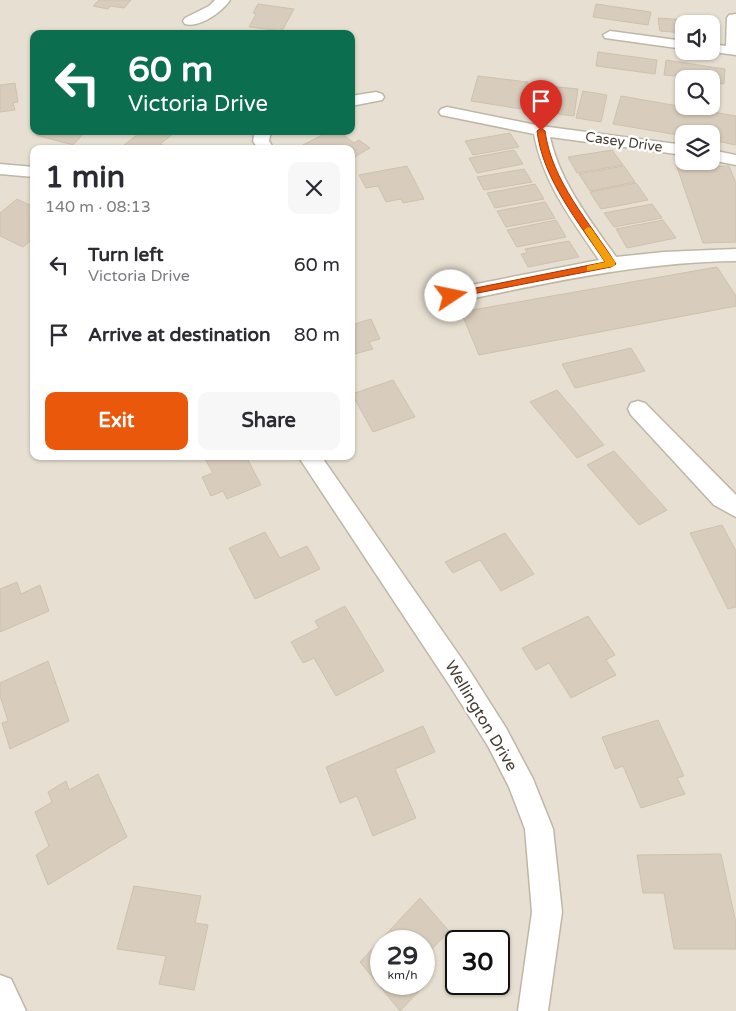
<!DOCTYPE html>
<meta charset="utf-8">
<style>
body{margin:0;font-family:"Varela Round",sans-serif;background:#f7f7f7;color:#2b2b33;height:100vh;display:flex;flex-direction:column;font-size:19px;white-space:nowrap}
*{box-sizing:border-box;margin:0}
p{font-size:16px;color:#7c7c81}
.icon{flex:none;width:28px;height:28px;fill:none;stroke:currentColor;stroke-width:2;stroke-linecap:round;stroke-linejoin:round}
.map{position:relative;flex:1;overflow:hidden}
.drawer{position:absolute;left:30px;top:145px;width:325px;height:315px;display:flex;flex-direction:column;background:#fff;border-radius:10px;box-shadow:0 1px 4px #0004}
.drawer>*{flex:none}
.top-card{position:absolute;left:30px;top:30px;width:325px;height:105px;border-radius:10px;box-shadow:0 1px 4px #0004;background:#0b6e4f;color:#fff;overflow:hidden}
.tools{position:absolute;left:675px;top:15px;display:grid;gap:10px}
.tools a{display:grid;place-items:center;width:45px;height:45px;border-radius:10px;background:#fff;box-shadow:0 1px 4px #0004;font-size:25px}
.speed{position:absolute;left:370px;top:930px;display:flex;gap:10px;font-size:25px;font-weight:700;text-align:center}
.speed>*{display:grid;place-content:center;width:65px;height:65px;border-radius:50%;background:#fff;box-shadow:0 1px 4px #0004;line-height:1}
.speed small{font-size:12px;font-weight:400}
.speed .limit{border:2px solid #111;border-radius:8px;background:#fff;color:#111}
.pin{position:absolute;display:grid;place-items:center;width:42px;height:42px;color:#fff;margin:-51px -21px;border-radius:50% 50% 50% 0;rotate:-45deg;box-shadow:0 0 5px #0007}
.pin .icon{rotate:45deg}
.me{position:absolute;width:55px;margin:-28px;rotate:79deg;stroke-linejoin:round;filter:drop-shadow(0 0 4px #0008)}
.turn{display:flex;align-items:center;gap:18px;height:105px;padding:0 15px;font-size:22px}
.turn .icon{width:65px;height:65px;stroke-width:2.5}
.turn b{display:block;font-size:35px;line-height:42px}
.round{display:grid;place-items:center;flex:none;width:52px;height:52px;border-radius:10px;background:#f7f7f7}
.summary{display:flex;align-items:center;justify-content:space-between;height:85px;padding:0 15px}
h1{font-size:30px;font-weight:800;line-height:38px}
.primary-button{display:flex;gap:10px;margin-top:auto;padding:10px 15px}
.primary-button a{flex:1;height:58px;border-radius:10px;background:#ea580c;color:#fff;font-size:20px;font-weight:800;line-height:58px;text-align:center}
.primary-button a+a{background:#f7f7f7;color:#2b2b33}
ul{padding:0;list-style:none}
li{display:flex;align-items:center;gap:15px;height:70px;padding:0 15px}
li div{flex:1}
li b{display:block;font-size:19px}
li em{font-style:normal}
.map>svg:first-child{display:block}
</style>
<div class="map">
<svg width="736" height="1011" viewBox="0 0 736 1011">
<rect width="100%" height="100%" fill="#f3eee4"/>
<path fill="#e7e0d2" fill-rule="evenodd" d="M0 0H736V1011H0ZM684 24H711V51H684ZM34 34H351V131H34ZM684 79H711V106H684ZM684 134H711V161H684ZM34 149H351V456H34ZM381 941H424V984H381ZM456 941H499V984H456Z"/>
<g fill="#d8ccbc" stroke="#d0c1ac">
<polygon points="99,0 131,0 124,8 110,6 108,9 93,6"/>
<polygon points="258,4 294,9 282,31 249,27 256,14 253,13"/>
<polygon points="596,4 651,12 648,25 593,17"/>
<polygon points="658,18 714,22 716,35 711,35 711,24 684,24 684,33 660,31"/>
<polygon points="598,52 657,60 655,74 596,66"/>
<polygon points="666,60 725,69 724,84 711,82 711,79 664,75"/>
<polygon points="478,76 528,82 521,109 471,101"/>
<polygon points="15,83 18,102 13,103 15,110 0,112 0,85"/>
<polygon points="528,84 578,89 574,116 524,110"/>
<polygon points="583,91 607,95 601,122 576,118"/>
<polygon points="621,96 736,116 736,145 711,140 711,134 684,134 684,136 613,124"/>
<polygon points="40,131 86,131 73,145 36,135"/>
<polygon points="142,131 168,131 173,134 160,144 170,148 119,149"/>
<polygon points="330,131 338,131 354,143 359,140 370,148 351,159 351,149 299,147"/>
<polygon points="510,133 519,147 473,155 465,141"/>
<polygon points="514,150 523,164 477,173 469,158"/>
<polygon points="612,150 623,165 577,173 568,157"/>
<polygon points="407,166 424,199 403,203 401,199 386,202 378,186 366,188 359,175"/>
<polygon points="624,166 635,182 590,191 579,174"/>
<polygon points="729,166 736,183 736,242 703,243 677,167"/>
<polygon points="524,169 532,182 484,190 477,177"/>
<polygon points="636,183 648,200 601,209 590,192"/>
<polygon points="535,184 544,199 495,208 487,193"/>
<polygon points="17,199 34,207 34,238 23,247 0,236 0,213"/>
<polygon points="545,202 555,218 506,227 497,211"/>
<polygon points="652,204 662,218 614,227 604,213"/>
<polygon points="556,220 566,237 517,247 507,230"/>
<polygon points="663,220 676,238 627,248 616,229"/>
<polygon points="569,241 579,257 528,267 521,254 527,253 525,249"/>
<polygon points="717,267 736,296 736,306 479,355 461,312"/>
<polygon points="371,319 380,339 369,342 373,349 351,355 351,325"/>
<polygon points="631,348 645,371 575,388 562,364"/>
<polygon points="393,380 415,417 373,432 352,394"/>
<polygon points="557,390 604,445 577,458 530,402"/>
<polygon points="614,451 667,510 639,525 587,465"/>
<polygon points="212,456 246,456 261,485 227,499 223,491 211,496 202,477 213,473 205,459"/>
<polygon points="722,525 736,551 736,607 728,609 690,533"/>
<polygon points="265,532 280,558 307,546 320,569 255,599 229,548"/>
<polygon points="505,533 534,574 501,591 480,560 453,573 445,562"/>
<polygon points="17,582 21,594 40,585 49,611 0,632 0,589"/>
<polygon points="345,606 384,671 336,696 314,658 303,663 291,642 319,628 315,621"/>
<polygon points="588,616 615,655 606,660 616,675 571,698 549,663 536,670 522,648"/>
<polygon points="48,661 69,721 10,749 2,723 8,721 0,696 0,683"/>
<polygon points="658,720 684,776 677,778 685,794 641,808 623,766 615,769 602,737"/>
<polygon points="423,726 435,752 395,769 416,818 373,836 357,796 340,803 326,767"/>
<polygon points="98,774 127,837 48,885 36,855 49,846 35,812 52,802 48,792 66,781 69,790"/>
<polygon points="721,854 736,923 736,949 674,949 664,893 643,893 637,855"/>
<polygon points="134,886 201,896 195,923 208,925 194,990 159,984 166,956 117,949"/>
<polygon points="420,898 449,931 428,953 435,960 424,972 424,941 381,941 381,984 424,984 424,982 426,984 400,1011 360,962"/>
</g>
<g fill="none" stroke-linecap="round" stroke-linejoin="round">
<defs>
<g id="street">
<path d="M215 0H230C222 12 200 28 185 24L183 21 185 18 209 6Z"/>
<polygon points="736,14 736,55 706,51 711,51 711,44 726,46 727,18 729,15"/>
<polygon points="610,31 684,41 684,49 605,38 603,35"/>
<polygon points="376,92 382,94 384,97 382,100 351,106 351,96"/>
<path d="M447 107 541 126 684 145V155L550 137C560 183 590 220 616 257L664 252 736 249V261C639 262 546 283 451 303L444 301 441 296 444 291 451 289 599 260C572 220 543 183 534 134L441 115 439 112 441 109Z"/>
<polygon points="255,131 271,131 269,141 274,149 258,149 253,141"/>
<polygon points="711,150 736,155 736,165 711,160"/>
<polygon points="0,164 34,167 34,177 0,174"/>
<polygon points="638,401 645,403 736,495 736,517 714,505 631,415 628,409 631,403"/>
<polygon points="298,456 321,456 468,668 506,728 533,779 553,829 562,912 548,1011 518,1011 532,912 525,829 509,787 488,746 450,686"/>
<polygon points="0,975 11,979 26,1011 0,1011"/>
</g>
</defs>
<use href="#street" stroke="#bfb6a6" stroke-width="3"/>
<use href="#street" fill="#fff" fill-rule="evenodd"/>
</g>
<path fill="#ea580c" stroke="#983908" d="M541 128 545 131C552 182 589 221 616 264L611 267 447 299V294L451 293 605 262C578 221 543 180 537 131Z"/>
<polygon fill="#f59e0b" points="588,227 591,228 615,262 615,266 587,271 587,266 605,262 584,230"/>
<g text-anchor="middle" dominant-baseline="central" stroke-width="5" stroke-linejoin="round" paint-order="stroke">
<g font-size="14" fill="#453e34" stroke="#fff">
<text transform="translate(624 142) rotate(8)">Casey Drive</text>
</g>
<g font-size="16" fill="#453e34" stroke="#fff">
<text transform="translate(481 716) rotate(59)">Wellington Drive</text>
</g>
</g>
</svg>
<div class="tools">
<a><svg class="icon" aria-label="sound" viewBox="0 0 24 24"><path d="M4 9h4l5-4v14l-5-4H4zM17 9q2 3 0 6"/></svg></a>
<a><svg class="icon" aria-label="search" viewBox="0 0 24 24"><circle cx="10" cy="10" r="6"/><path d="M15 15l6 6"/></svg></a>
<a><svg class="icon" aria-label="layers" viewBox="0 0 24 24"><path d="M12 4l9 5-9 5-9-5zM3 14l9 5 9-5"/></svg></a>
</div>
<div class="speed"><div>29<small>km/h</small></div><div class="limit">30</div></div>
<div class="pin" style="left:541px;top:131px;background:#d93025"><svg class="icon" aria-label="arrive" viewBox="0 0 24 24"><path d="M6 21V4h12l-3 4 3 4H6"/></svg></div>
<svg class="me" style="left:451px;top:296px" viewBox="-20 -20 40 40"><circle r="19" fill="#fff"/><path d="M0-13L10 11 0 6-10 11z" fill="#ea580c"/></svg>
<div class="top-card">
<div class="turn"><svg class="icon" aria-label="left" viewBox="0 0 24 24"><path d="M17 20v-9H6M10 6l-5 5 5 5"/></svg><div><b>60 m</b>Victoria Drive</div></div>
</div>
<section class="drawer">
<div class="summary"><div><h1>1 min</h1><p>140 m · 08:13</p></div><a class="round"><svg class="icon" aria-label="close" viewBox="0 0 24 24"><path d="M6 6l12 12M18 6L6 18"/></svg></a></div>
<ul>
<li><svg class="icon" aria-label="left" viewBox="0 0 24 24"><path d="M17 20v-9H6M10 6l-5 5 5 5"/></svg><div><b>Turn left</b><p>Victoria Drive</p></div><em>60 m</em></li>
<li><svg class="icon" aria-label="arrive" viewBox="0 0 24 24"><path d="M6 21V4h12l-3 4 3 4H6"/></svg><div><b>Arrive at destination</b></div><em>80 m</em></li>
</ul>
<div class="primary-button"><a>Exit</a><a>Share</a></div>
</section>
</div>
